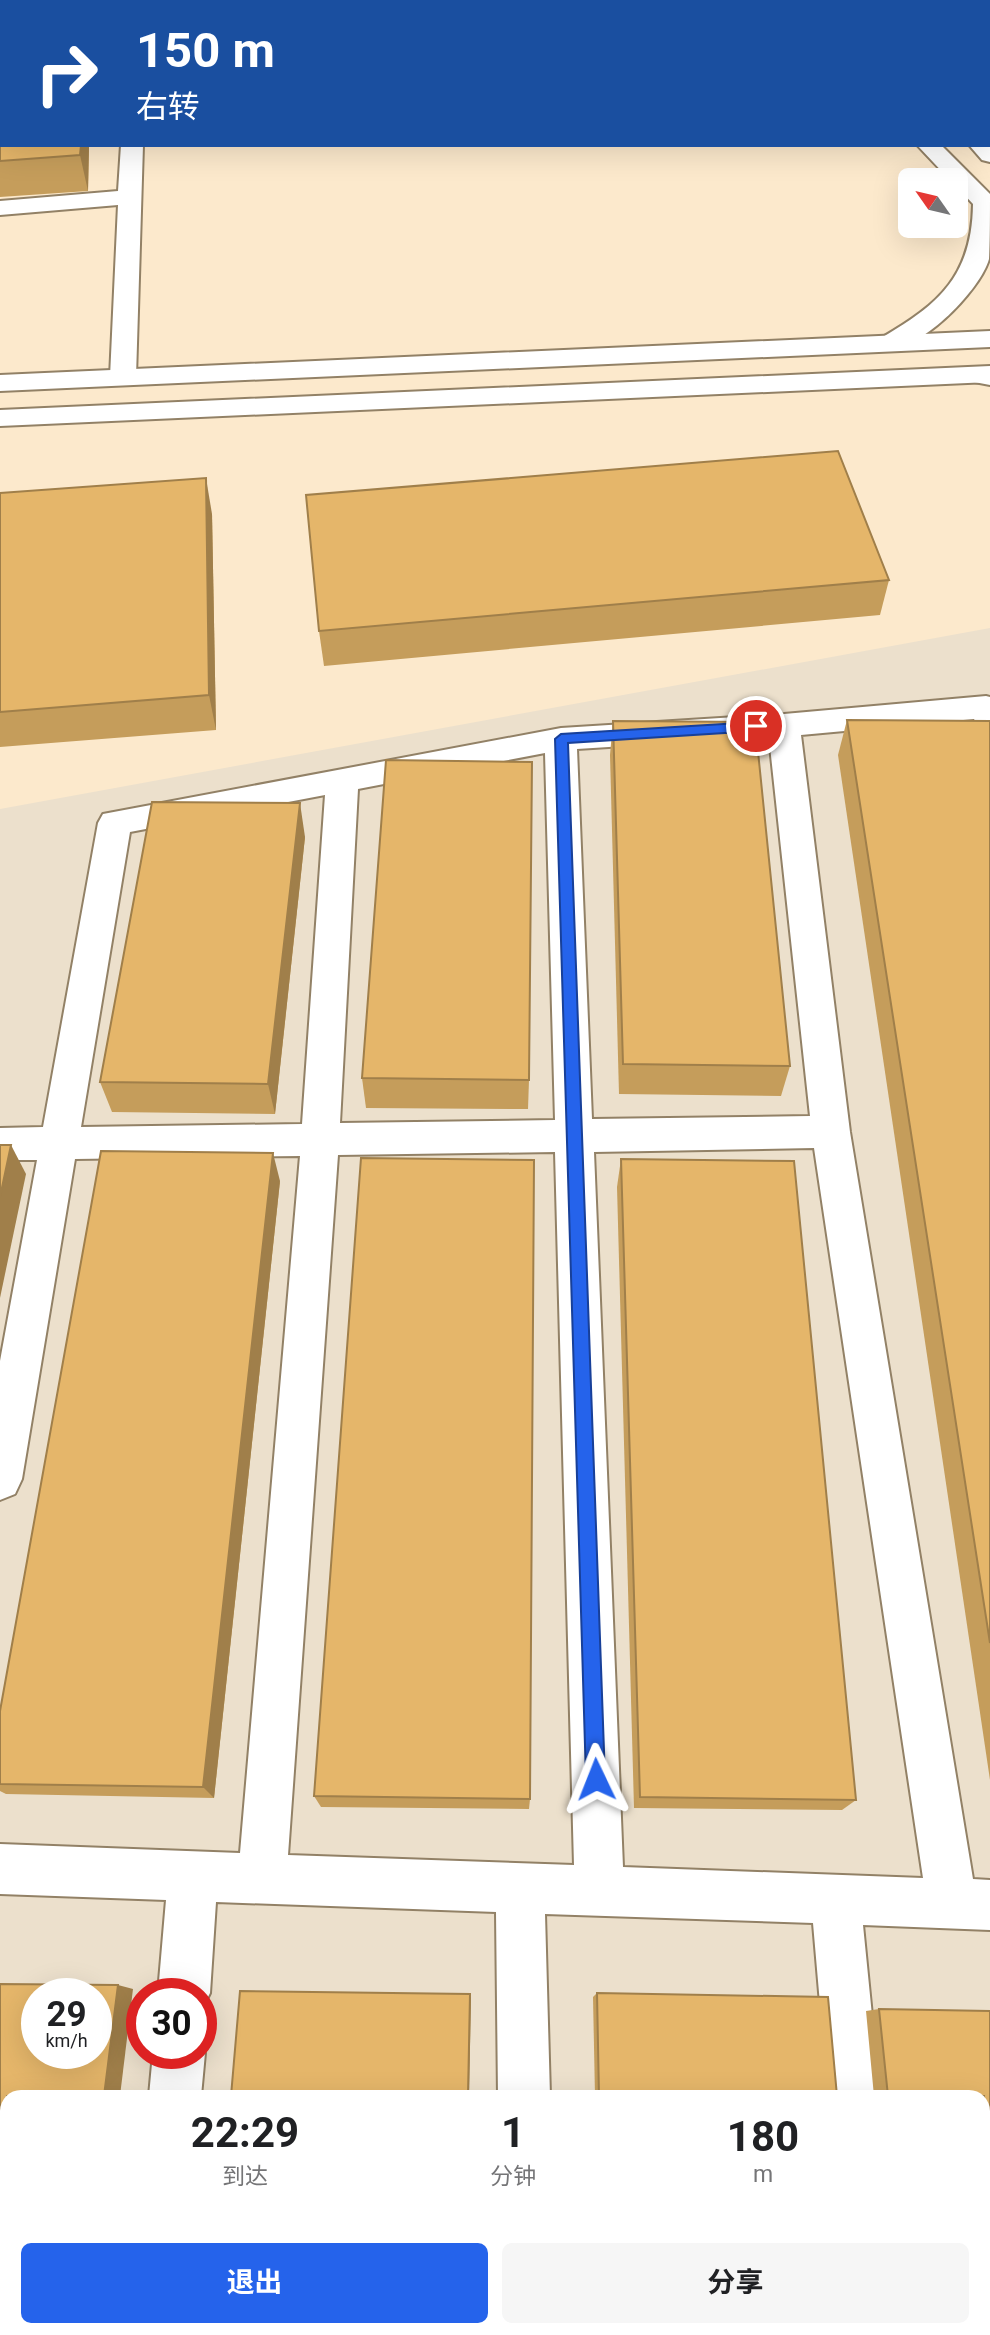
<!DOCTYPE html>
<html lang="zh">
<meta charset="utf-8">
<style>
body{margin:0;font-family:Roboto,"Noto Sans SC",sans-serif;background:#f6f6f6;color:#202124;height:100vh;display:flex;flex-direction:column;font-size:26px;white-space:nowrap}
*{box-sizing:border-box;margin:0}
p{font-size:23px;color:#757577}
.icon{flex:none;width:38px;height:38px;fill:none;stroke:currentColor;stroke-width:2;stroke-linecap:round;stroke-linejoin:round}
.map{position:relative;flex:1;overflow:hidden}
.panel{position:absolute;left:0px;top:2090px;width:990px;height:247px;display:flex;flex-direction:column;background:#fff;border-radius:21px 21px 0 0;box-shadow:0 7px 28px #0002}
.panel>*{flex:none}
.guide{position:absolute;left:0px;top:0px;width:990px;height:147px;box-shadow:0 7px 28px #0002;background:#1a4fa0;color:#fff;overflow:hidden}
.needle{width:46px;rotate:304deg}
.tools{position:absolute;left:898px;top:168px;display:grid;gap:14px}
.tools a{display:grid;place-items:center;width:70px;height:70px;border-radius:10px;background:#fff;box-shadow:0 7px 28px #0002;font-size:35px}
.speed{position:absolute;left:21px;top:1978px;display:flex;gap:14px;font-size:35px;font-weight:700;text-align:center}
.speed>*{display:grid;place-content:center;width:91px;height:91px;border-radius:50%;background:#fff;box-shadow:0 7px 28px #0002;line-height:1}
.speed small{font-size:18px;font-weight:400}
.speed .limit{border:10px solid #d22;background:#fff;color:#111}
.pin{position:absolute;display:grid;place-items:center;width:60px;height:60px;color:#fff;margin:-30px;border:4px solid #fff;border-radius:50%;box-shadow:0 2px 7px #0007}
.me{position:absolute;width:77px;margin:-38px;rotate:358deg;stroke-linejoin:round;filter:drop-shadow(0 0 5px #0008)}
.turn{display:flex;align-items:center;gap:24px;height:147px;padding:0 21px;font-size:32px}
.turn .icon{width:91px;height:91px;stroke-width:2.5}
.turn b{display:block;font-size:49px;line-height:60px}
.eta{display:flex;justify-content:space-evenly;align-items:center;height:119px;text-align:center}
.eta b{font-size:42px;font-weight:700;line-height:49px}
.primary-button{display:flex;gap:14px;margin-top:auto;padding:14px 21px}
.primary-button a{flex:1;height:80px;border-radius:10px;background:#2563eb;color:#fff;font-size:28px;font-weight:700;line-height:80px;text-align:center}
.primary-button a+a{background:#f6f6f6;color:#202124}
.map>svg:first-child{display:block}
</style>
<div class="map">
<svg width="990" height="2335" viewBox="0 0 990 2335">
<rect width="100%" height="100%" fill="#fce9cc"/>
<path fill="#ece0cc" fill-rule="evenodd" d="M990 628V2335H0V809ZM37 1993H96V2053H37ZM142 1993H201V2053H142ZM7 2096H984V2329H7Z"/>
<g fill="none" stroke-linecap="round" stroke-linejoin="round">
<defs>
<g id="minor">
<rect x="128" y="0" width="20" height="2"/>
<polygon points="121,145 143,145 136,377 132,383 123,385 114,383 110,377 118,205 0,215 0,201 118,191"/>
<path d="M986 696 990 697V731L979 728 974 719 801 735 850 1132 973 1879 990 1880V1930L863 1925 880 2096H828L813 1923 545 1914 550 2096H498L496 1912 216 1902 210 1993 201 2011V1993H158L166 1900 0 1894V1844L240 1853 300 1156 75 1159 22 1479 15 1494 0 1500V1361L37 1160H0V1128L43 1127 98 823 103 814 561 728 784 714ZM769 737 810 1116 592 1119 577 749ZM545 753 555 1120 340 1123 358 789ZM325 795 302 1124 81 1127 130 832ZM814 1148 923 1878 623 1867 594 1152ZM555 1152 574 1865 288 1855 338 1155Z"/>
<polygon points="201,2044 205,2053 201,2096 149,2096 153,2053 201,2053"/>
<rect x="128" y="2329" width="56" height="6"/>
<rect x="500" y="2329" width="56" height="6"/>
<polygon points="847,2329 903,2329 904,2335 848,2335"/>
</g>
<g id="major">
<polygon points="990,331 990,347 0,391 0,375"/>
<polygon points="990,366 990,382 0,426 0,410"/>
</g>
<g id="highway">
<polygon points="772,0 792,0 793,2 773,2"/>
<polygon points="825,0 846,0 847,2 826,2"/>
<polygon points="989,141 990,142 990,162 982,160 969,145 989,145"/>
<path d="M917 145H941L990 194C990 214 990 240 989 259 980 291 916 357 881 348L877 343 881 338C940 304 972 275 973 204L956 186V180H950Z"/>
<polygon points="978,367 990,369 990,385 969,381 965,375 969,369"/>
</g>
</defs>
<use href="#minor" stroke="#928166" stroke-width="4"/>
<use href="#major" stroke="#928166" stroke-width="4"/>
<use href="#highway" stroke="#928166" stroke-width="4"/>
<use href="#minor" fill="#fff" fill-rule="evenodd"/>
<use href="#major" fill="#fff" fill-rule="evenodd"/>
<use href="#highway" fill="#fff" fill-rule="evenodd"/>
</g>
<g fill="#c59d5b">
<polygon points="0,0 91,0 91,2 2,2 2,30 0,30"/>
<polygon points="0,32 2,32 2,145 89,145 88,191 0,197"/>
<polygon points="0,493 212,514 216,730 0,747"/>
<polygon points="889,580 880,615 324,666 319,631"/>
<polygon points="847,720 990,721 990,1780 838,755"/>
<polygon points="613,721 790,1066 781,1096 619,1094 610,755"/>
<polygon points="305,837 275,1114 112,1112 100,1082"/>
<polygon points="362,1078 529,1080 528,1109 366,1108"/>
<polygon points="621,1159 856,1800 842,1810 634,1808 617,1187"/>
<polygon points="280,1181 214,1798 6,1794 0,1791 0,1711"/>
<polygon points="314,1796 530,1799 529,1809 321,1807"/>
<polygon points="597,1993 837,2096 595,2096 593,1997"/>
<polygon points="879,2009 984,2096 874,2096 866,2011"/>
<polygon points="598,2329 856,2329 857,2335 598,2335"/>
</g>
<g fill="#a07f4a">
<polygon points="81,145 89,145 88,191 80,155"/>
<polygon points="206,478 212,514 216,730 209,695"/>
<polygon points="300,803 305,837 275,1114 268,1084"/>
<polygon points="11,1145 26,1174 0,1298 0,1197"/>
<polygon points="273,1153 280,1181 214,1798 203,1787"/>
<polygon points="118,1985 133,1989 120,2096 104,2096"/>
<polygon points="470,1994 471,1998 469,2096 468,2096"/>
<polygon points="74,2329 91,2329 91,2335 73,2335"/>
</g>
<g fill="#e5b66a" stroke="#a07f4a" stroke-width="2" fill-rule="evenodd">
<rect x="0" y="32" width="2" height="47"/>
<polygon points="0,108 2,108 2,145 81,145 80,155 0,161"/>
<polygon points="838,451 889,580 319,631 306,495"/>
<polygon points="206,478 209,695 0,712 0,493"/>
<polygon points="847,720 990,721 990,1643"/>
<polygon points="613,721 755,722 790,1066 623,1064"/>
<polygon points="386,760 532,762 529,1080 362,1078"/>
<polygon points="152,802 300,803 268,1084 100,1082"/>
<polygon points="0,1145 11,1145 0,1197"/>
<polygon points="101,1151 273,1153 203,1787 0,1784 0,1711"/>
<polygon points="361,1158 534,1160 530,1799 314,1796"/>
<polygon points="621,1159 794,1161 856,1800 640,1797"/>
<path d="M0 1984 118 1985 104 2096H7V2329H74L73 2335H0ZM37 1993H96V2053H37Z"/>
<polygon points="240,1991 470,1994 468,2096 231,2096"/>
<polygon points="597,1993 828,1997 837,2096 599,2096"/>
<polygon points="879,2009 990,2011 990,2225 984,2225 984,2096 888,2096"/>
<rect x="209" y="2329" width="253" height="6"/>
<polygon points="603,2329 856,2329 857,2335 603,2335"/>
</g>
<polygon fill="#2563eb" stroke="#184099" stroke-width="2" points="756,722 762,726 756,731 568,743 605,1779 603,1786 596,1789 589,1786 586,1779 555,739 561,734"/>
</svg>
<div class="tools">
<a><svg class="needle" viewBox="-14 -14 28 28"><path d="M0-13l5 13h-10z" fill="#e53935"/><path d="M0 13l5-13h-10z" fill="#757577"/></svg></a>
</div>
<div class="speed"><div>29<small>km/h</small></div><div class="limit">30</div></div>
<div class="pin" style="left:756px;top:726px;background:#d93025"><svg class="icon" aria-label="arrive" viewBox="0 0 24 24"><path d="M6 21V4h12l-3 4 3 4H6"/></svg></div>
<svg class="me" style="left:596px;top:1779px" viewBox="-20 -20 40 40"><path d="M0-17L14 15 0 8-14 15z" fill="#2563eb" stroke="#fff" stroke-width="4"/></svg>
<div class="guide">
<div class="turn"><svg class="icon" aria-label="right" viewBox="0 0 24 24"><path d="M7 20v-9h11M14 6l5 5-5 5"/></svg><div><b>150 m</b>右转</div></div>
</div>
<section class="panel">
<div class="eta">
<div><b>22:29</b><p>到达</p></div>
<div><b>1</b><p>分钟</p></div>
<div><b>180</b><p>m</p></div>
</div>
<div class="primary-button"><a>退出</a><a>分享</a></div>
</section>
</div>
